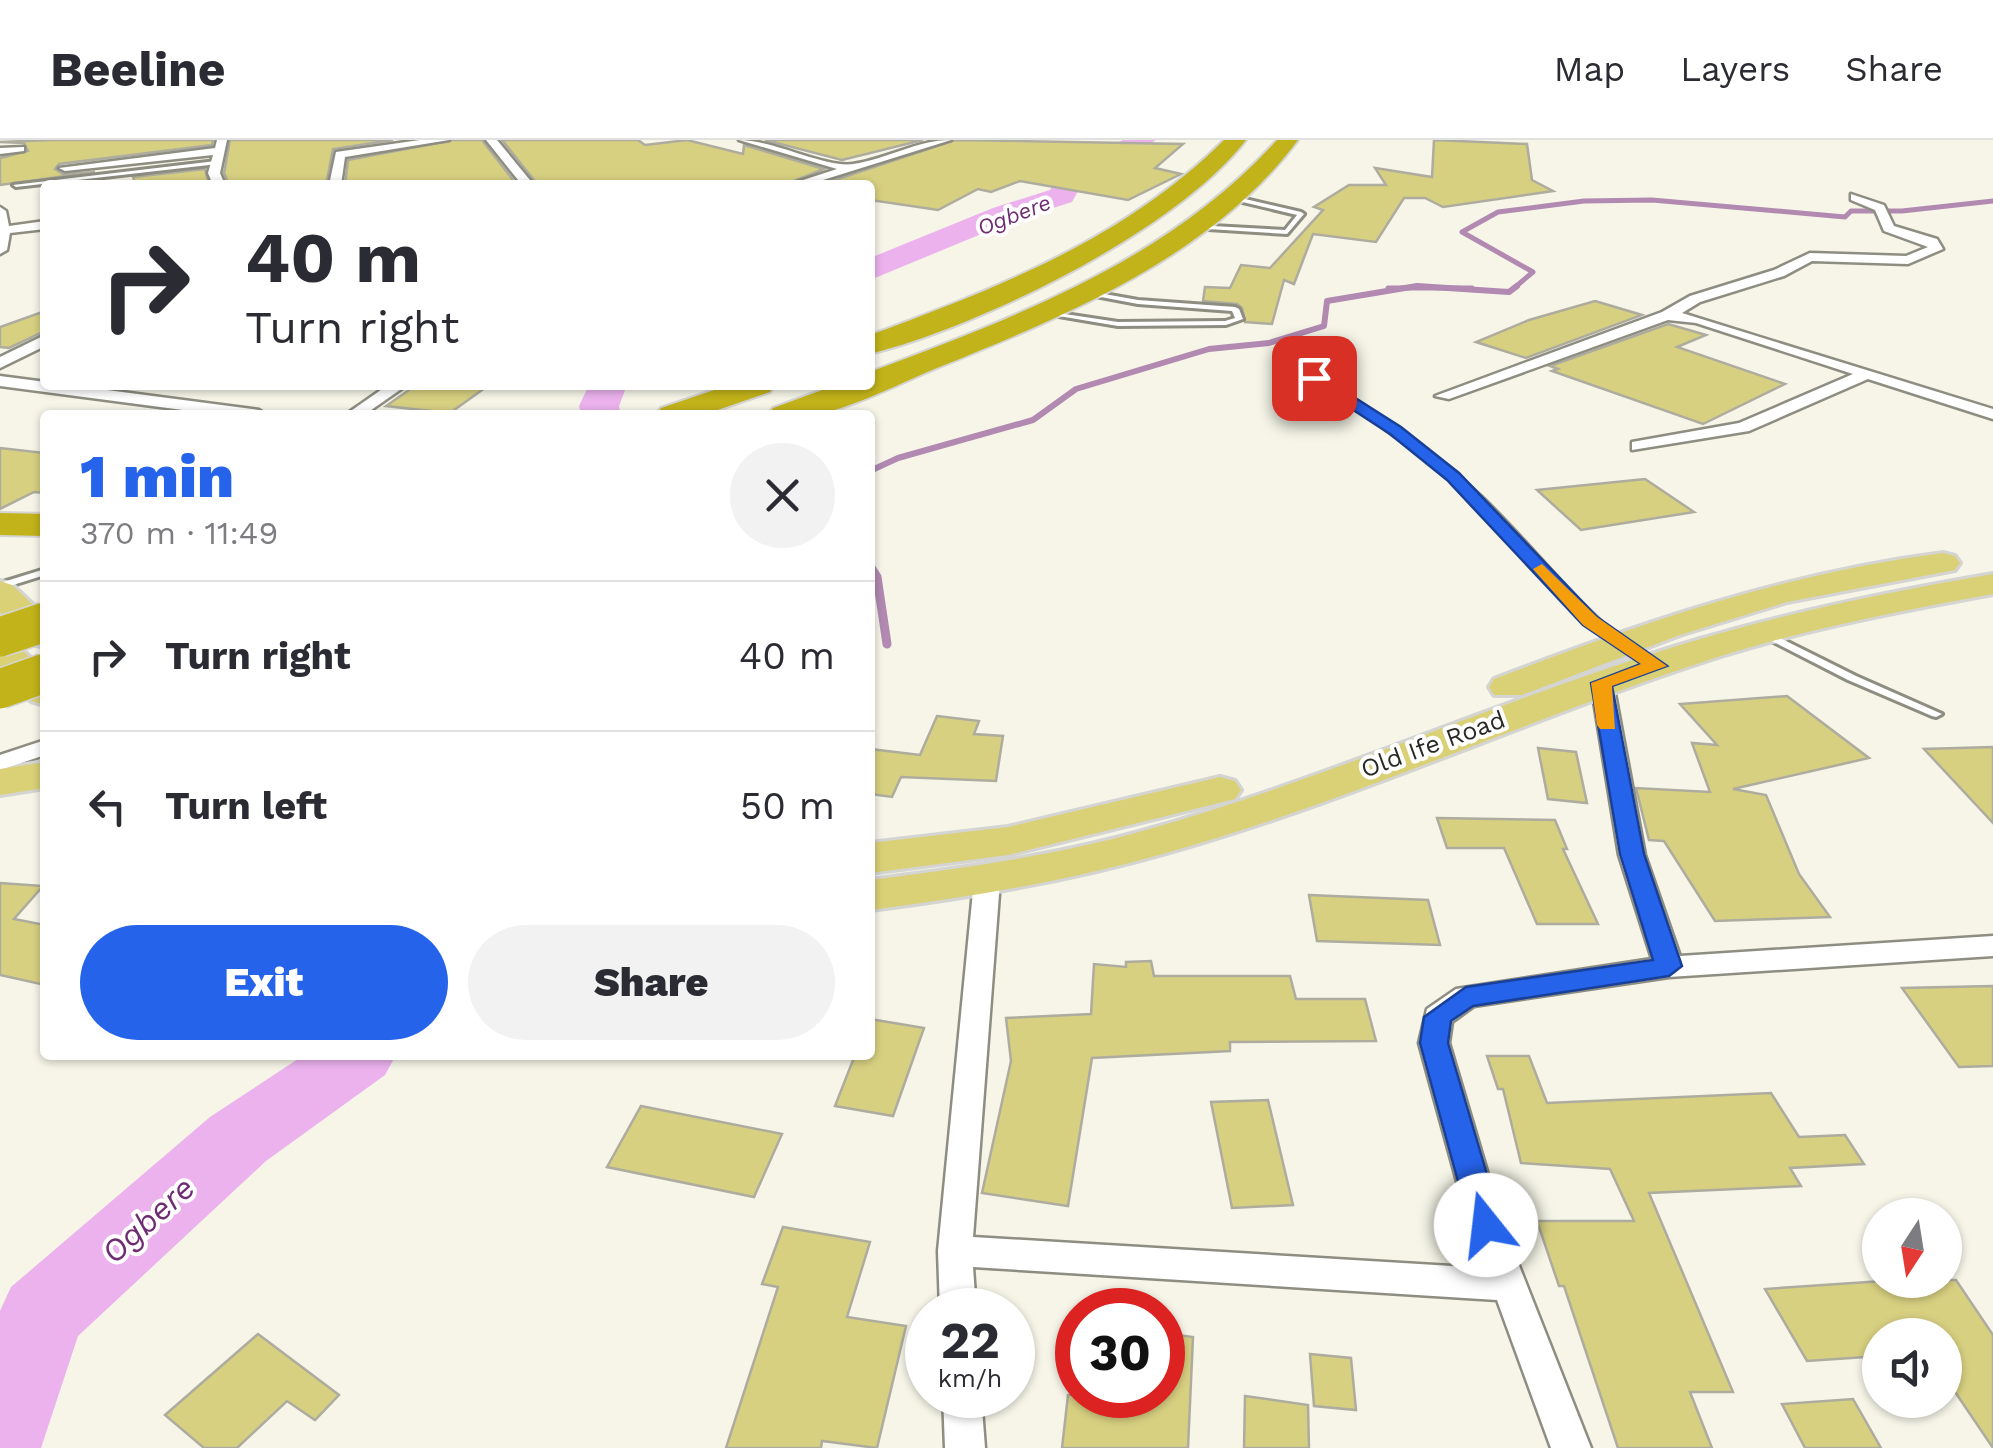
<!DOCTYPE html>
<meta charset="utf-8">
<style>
body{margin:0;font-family:"Work Sans",sans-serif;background:#f2f2f3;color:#2b2b33;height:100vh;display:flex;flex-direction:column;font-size:38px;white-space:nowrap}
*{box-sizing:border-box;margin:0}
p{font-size:32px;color:#7c7c81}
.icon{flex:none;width:55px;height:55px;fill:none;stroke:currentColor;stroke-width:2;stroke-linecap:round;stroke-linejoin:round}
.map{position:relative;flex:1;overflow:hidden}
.details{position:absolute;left:40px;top:270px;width:835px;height:650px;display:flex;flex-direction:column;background:#fff;border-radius:10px;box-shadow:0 2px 8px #0004}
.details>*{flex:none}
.hud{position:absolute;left:40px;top:40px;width:835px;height:210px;border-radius:10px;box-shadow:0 2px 8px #0004;background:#fff;color:#2b2b33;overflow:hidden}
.needle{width:65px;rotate:192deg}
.buttons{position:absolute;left:1862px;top:1058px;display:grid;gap:20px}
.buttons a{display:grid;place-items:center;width:100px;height:100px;border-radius:50%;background:#fff;box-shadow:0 2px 8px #0004;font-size:50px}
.speed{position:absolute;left:905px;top:1148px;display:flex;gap:20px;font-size:50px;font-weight:700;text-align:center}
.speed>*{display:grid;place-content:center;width:130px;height:130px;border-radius:50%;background:#fff;box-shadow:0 2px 8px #0004;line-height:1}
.speed small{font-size:25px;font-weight:400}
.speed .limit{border:15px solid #d22;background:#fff;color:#111}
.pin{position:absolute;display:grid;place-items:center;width:85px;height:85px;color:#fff;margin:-42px;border-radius:20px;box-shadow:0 5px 15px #0006}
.me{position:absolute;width:110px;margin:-55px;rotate:344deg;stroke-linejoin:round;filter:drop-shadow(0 0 8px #0008)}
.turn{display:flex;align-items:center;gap:35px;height:210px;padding:0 40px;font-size:45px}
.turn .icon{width:130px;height:130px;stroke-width:2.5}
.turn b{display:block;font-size:70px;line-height:85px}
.round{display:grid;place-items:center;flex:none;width:105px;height:105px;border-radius:52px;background:#f2f2f3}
.summary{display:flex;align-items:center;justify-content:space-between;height:170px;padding:0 40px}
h1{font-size:60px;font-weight:800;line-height:75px;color:#2563eb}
.button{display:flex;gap:20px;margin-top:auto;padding:20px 40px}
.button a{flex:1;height:115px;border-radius:60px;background:#2563eb;color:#fff;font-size:40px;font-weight:800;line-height:115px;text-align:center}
.button a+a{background:#f2f2f3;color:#2b2b33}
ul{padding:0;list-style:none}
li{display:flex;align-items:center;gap:30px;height:150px;padding:0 40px;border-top:2px solid #e1e1e2}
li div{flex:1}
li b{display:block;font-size:38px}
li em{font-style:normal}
header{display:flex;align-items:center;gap:60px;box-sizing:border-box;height:140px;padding:0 50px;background:#fff;border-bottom:2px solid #e1e1e2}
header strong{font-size:48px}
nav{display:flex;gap:55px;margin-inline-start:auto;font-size:35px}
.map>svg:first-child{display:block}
</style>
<header>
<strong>Beeline</strong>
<nav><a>Map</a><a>Layers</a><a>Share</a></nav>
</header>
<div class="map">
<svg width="1993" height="1308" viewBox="0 0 1993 1308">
<rect width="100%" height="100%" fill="#f6f5e8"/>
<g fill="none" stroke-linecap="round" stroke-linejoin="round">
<g stroke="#b189b1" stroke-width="5">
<polyline points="1388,148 1472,148"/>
<polyline points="1514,148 1533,132 1462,92 1498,72 1584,61 1652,60 1845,77 1851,71 1902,71 1993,61"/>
</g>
<polyline stroke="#b189b1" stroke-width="6" points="870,331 898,318 1033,280 1076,249 1209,209 1269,203 1324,186 1327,161 1417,146 1509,152 1517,146"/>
<polyline stroke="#b189b1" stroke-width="9" points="870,426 877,437 887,504"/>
<g fill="#ebb2ed" fill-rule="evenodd">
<polygon points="1123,0 1156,0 1083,42 1072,62 1015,80 870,140 870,118 993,68 1050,50 1061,31"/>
<polygon points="589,245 627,245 619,266 621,275 581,275 579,266"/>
<polygon points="304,915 396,915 385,935 266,1021 78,1196 41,1308 0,1308 0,1171 11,1147 210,977"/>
</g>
</g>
<g fill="#d8d081" stroke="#adac9f" stroke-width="2.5">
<polygon points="51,0 213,0 212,5 59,24 55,29 63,34 95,32 0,45 0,18 28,11 24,3 0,2"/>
<polygon points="230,0 393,0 333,9 326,45 229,45 224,33"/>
<polygon points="453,0 482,0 517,45 345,45 348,20"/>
<polygon points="502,0 638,0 645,5 687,0 743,14 744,5 824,29 784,45 538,45"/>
<polygon points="765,0 923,0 842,20"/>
<polygon points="955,0 1183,4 1155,28 1181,34 1128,60 1020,41 991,52 978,49 938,70 870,60 870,45 820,45"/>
<polygon points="1434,0 1527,4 1532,40 1553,51 1443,67 1425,58 1404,58 1376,102 1313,94 1294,144 1284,140 1272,184 1245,182 1242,168 1237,164 1203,161 1205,147 1230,148 1241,125 1270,128 1323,70 1314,67 1349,45 1386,45 1375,28 1432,37"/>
<polygon points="205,29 209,45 136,45 133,37"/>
<polygon points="1595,161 1642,175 1526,218 1476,202 1529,180"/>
<polygon points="45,171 45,191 9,208 0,207 0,187"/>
<polygon points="1668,184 1706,195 1677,207 1785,244 1703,284 1552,231 1558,229 1550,226"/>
<polygon points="416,245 489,245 450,273 386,266"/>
<polygon points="0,308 45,313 45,353 34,352 0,369"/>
<polygon points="1645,339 1694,372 1581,390 1537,350"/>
<polygon points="1787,556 1869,618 1733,649 1766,655 1799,734 1830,777 1715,781 1664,701 1649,700 1636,648 1710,652 1692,603 1717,605 1680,564"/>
<polygon points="937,576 979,581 974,594 1003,596 996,641 901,637 892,657 870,654 870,609 920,615"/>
<polygon points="1993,607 1993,683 1924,609"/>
<polygon points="1538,608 1576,612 1587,663 1548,659"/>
<polygon points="1437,678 1555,680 1567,709 1563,709 1598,784 1537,784 1504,708 1447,708"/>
<polygon points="0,743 43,746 14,779 45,785 45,845 0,835"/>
<polygon points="1309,755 1428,760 1440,805 1317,801"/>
<polygon points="1151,821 1154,836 1290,836 1296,859 1365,859 1376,901 1230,902 1230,911 1092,918 1068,1066 982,1053 1011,921 1006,878 1091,874 1094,824 1126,827 1126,822"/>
<polygon points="1993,846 1993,926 1959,927 1902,848"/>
<polygon points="870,879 924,888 893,976 835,966 855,915 870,915"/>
<polygon points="1487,916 1529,916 1547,963 1771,953 1799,997 1845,995 1864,1024 1790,1028 1801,1046 1649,1053 1733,1252 1690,1252 1712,1308 1618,1308 1564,1146 1559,1146 1537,1081 1634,1081 1610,1029 1521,1023 1503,949 1498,949"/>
<polygon points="1268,960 1293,1065 1232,1068 1211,962"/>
<polygon points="641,966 782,994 754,1057 607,1027"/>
<polygon points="783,1087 870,1102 847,1177 906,1186 877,1308 822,1301 821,1308 726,1308 778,1147 762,1144"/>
<polygon points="1898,1140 1956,1140 1993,1195 1993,1308 1945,1237 1945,1195 1880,1195 1880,1216 1807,1221 1765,1149"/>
<polygon points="1162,1193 1193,1197 1188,1308 1062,1308 1068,1255 1162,1255"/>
<polygon points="258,1194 339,1255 315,1280 287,1261 237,1308 204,1308 165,1275"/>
<polygon points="1310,1214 1351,1218 1356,1270 1314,1266"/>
<polygon points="1245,1256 1308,1265 1309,1308 1244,1308"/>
<polygon points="1853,1259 1881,1308 1805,1308 1782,1264"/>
</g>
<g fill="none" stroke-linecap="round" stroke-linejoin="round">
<defs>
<g id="lane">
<polygon points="216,21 218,24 16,47 13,45"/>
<polygon points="1232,56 1301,72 1304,74 1287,94 1192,88 1194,85 1285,90 1297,75 1230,59"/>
<polygon points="1082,150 1138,160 1235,167 1239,169 1243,179 1226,185 1118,186 1041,173 1045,171 1118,182 1225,181 1235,178 1232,171 1138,164 1085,154 1082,154"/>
<path d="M1311 236H1317C1376 272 1433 311 1483 359 1531 405 1571 459 1623 501L1624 503 1623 505H1615C1563 463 1524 410 1476 363 1426 315 1370 276 1311 240Z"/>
<polygon points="45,429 45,435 0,449 0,443"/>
<polygon points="1766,491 1856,536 1942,574 1936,577 1932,576 1848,540 1762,496 1761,494"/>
</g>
<g id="street">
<polygon points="217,0 227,0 220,33 225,45 213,45 208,33 213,15 65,31 59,28 215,8"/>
<polygon points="420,0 449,0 345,17 341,45 329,45 336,12"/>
<polygon points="486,0 497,0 534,45 522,45"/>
<path d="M739 0C774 0 825 28 853 24 887 19 917 0 951 0L807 45H788L837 29Z"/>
<polygon points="24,7 24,11 0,14 0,8"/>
<polygon points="1851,54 1884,65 1894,86 1937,99 1943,109 1908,124 1812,121 1784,136 1700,162 1682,173 1993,269 1993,279 1868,239 1749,291 1632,310 1632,302 1739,283 1853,234 1696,183 1668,180 1449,259 1435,256 1662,172 1690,156 1774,130 1810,113 1906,116 1928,107 1884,91 1875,70 1851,60"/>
<polygon points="0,67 6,71 9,86 45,81 45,89 10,93 7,110 0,114"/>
<polygon points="45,195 45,206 0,228 0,217"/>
<polygon points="0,236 259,270 267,275 221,275 0,246"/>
<polygon points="388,245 407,245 364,275 345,275"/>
<polygon points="1602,536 1613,543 1645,715 1680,816 1993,796 1993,816 1669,837 1474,866 1452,882 1449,903 1503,1085 1591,1308 1551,1308 1497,1160 973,1127 976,1170 940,1170 938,1111 974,741 987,732 1000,741 973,1097 1485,1128 1469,1085 1419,903 1427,869 1456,849 1652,819 1619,715 1591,543"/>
<polygon points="45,600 45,615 0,630 0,615"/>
<polygon points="943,1255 981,1255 985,1308 945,1308"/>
</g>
<g id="primary">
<path d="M1943 413 1955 416 1960 423 1955 430 1787 462 1680 495 1522 555H1494L1489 547 1494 539C1641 483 1787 433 1943 413Z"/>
<path d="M1993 434V454C1901 471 1810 488 1721 516 1534 576 1355 660 1166 713 1068 741 971 757 870 770V740C963 728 1055 716 1146 690 1333 637 1511 555 1697 500 1795 471 1893 451 1993 434Z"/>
<polygon points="0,441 12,445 45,476 45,507 32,504 0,472"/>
<polygon points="0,498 13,501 45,532 45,565 31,561 0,530"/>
<polygon points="45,622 45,648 0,655 0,629"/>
<polygon points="1220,637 1235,641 1241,650 1235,659 1008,715 870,733 870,703 1008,687"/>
</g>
<g id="highway">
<path d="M1224 0H1246C1176 91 981 186 870 214V195C998 148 1126 98 1224 0Z"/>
<path d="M1277 0H1298C1213 115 1070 174 942 226 902 242 856 267 814 275 800 278 782 275 768 275L773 268 836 245H870V232C1017 177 1170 119 1277 0Z"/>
<polygon points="729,245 774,245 770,252 703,275 656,275 661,268"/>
<polygon points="0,373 45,374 45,396 0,395"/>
</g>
</defs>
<use href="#lane" stroke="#8e8d81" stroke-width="6"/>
<use href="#street" stroke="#8e8d81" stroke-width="5"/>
<use href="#primary" stroke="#d4d4d3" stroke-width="6"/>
<use href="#highway" stroke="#d4d4d3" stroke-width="4"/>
<use href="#lane" fill="#fff" fill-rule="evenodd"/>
<use href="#street" fill="#fff" fill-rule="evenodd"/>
<use href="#primary" fill="#dad176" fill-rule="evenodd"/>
<use href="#highway" fill="#c2b31a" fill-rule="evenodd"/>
<defs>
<g id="highway-bridge">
<polyline points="0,497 45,482"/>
<polyline points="0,549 45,533"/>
</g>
</defs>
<use href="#highway-bridge" stroke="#d4d4d3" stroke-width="42" stroke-linecap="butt"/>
<use href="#highway-bridge" stroke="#c2b31a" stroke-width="39"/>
</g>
<polygon fill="#2563eb" stroke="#184099" stroke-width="2.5" points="1309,235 1319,235 1401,287 1459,333 1597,477 1667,526 1612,546 1644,714 1682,826 1669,836 1473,866 1451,881 1448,903 1502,1085 1497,1095 1486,1098 1475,1095 1470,1085 1420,903 1424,877 1466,847 1653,820 1620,714 1591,543 1641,524 1583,485 1447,340 1390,294 1309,241"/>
<polygon fill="#f59e0b" points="1542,424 1597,477 1667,526 1612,546 1615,589 1600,589 1597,585 1591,543 1641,524 1583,485 1533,429"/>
<g text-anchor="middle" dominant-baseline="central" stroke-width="8" stroke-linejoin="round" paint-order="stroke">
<g font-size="22" font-style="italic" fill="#6e2d72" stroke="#fff">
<text transform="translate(1014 75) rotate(-21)">Ogbere</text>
</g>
<g font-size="25" fill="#292924" stroke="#fff">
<text transform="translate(1433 604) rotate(-20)">Old Ife Road</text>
</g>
<g font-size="32" font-style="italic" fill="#6e2d72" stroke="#fff">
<text transform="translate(148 1080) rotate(-42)">Ogbere</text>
</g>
</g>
</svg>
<div class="buttons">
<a><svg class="needle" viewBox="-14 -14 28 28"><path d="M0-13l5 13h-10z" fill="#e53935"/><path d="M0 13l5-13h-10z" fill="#7c7c81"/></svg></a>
<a><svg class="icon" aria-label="sound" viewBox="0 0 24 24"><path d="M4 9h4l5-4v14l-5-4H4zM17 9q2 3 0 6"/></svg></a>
</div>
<div class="speed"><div>22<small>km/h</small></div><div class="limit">30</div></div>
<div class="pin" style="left:1314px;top:238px;background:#d93025"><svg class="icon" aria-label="arrive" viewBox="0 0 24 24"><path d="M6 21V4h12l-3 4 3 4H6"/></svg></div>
<svg class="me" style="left:1486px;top:1085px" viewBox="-20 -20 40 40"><circle r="19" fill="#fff"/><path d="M0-13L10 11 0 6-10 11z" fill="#2563eb"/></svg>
<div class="hud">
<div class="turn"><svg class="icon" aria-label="right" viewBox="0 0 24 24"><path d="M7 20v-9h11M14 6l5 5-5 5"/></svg><div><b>40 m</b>Turn right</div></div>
</div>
<section class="details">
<div class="summary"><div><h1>1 min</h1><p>370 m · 11:49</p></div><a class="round"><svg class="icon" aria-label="close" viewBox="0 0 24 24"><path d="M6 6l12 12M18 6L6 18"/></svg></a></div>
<ul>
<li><svg class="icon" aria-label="right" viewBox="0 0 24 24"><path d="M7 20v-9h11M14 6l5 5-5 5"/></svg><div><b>Turn right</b></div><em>40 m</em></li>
<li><svg class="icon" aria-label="left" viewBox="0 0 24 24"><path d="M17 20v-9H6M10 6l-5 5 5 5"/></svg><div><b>Turn left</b></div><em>50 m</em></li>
</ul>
<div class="button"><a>Exit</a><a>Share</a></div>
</section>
</div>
